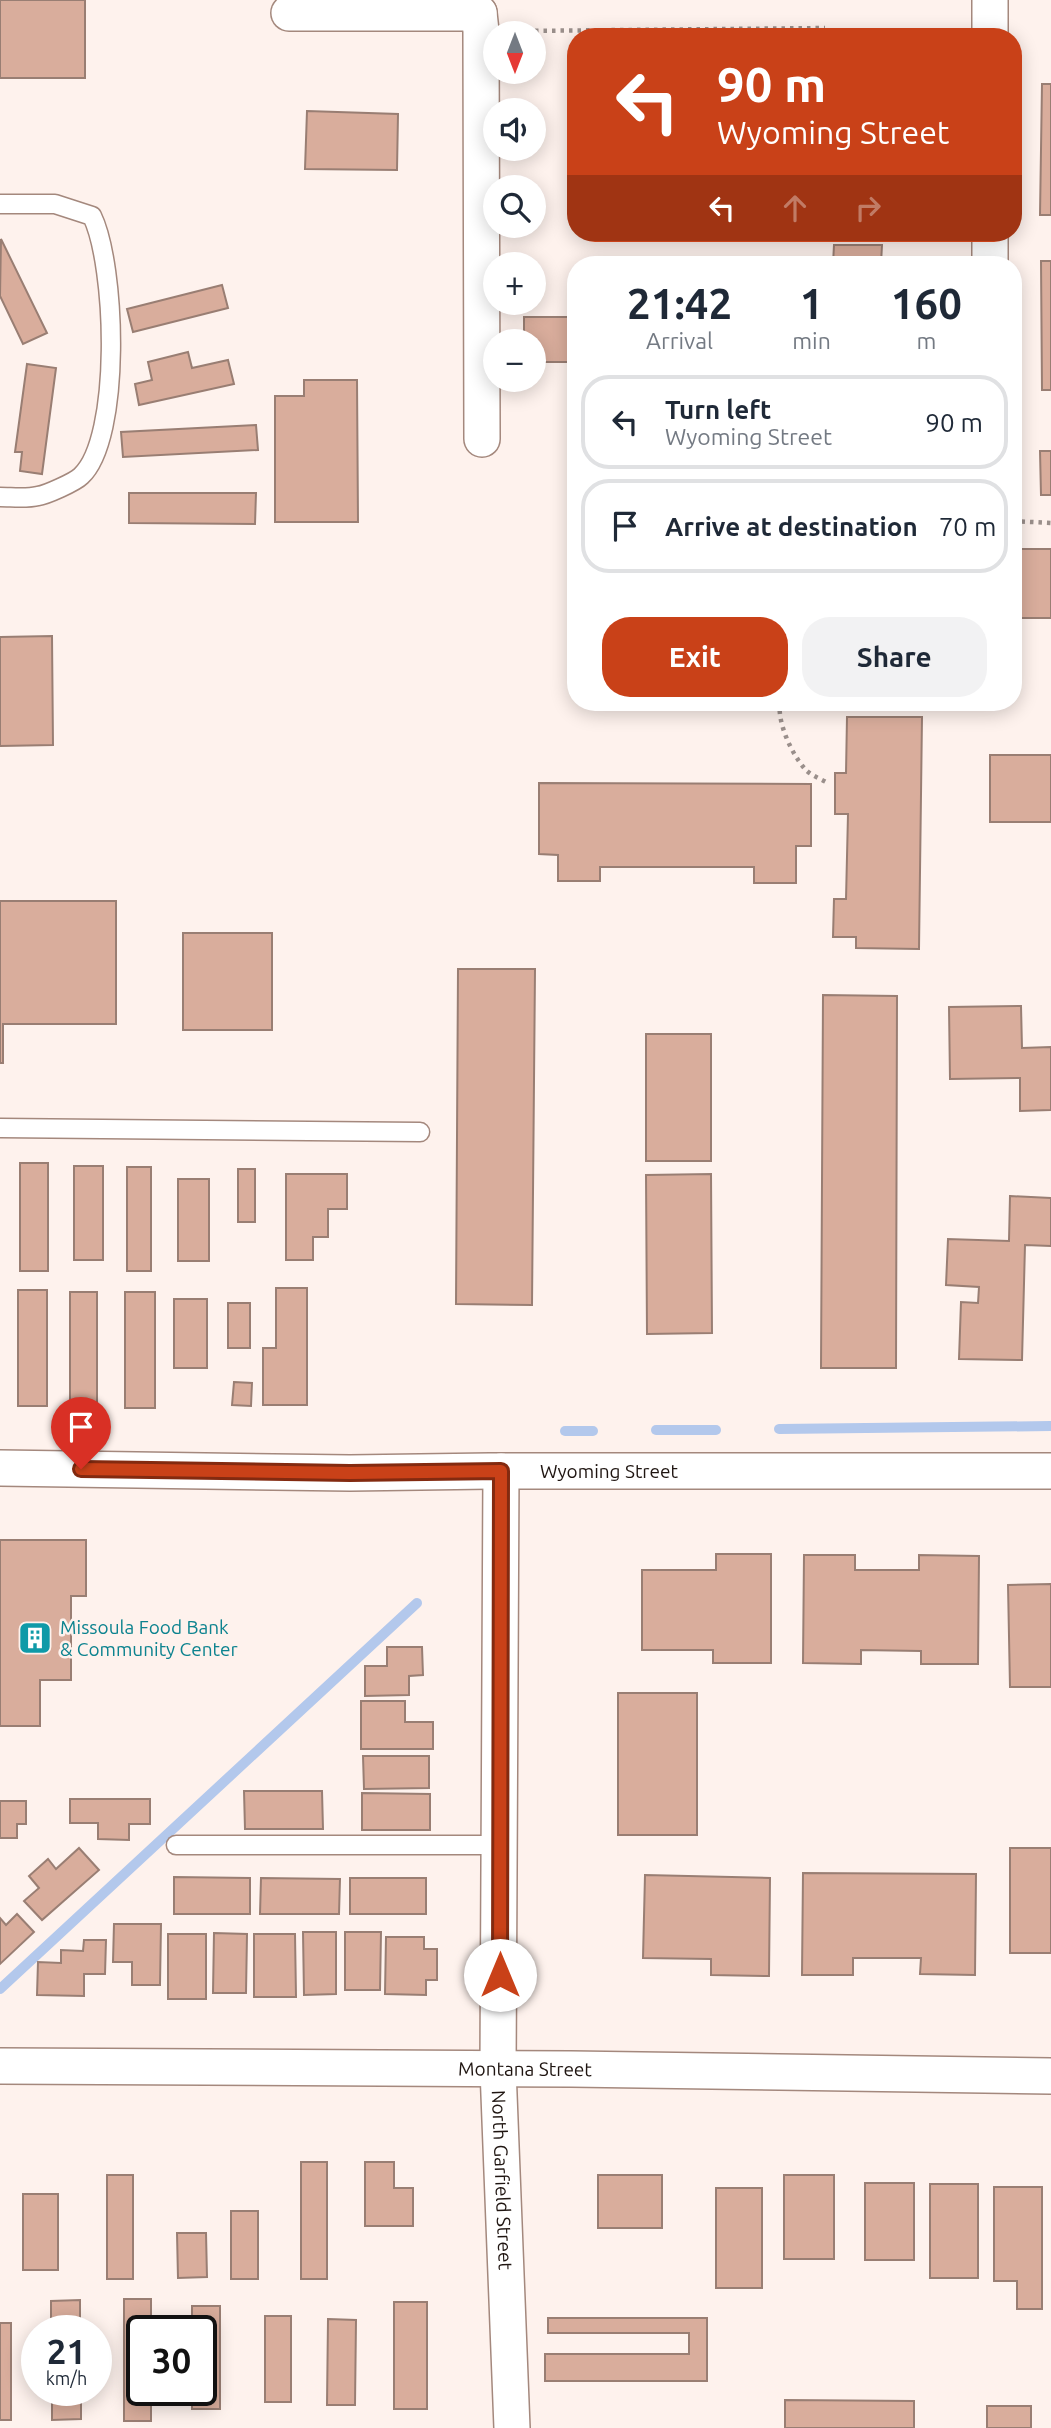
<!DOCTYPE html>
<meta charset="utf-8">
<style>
body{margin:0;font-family:Ubuntu,sans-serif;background:#f2f2f3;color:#1f2937;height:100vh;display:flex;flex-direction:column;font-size:26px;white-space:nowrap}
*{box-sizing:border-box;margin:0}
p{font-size:23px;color:#747a83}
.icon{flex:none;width:38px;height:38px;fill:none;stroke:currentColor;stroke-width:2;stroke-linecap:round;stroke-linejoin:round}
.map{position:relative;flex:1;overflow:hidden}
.details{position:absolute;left:567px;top:256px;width:455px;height:455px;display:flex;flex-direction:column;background:#fff;border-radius:28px;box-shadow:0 4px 18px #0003}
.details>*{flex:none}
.top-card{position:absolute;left:567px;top:28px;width:455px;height:214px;border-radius:28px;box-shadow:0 4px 18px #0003;background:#c94118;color:#fff;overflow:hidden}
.needle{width:46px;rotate:180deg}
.tools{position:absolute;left:483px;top:21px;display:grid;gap:14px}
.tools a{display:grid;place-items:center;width:63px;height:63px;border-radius:50%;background:#fff;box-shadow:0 4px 18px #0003;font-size:35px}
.speed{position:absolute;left:21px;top:2315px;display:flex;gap:14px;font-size:35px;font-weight:700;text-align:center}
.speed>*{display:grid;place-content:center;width:91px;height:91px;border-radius:50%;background:#fff;box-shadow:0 4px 18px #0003;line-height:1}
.speed small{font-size:18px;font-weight:400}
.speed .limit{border:4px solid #111;border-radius:10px;background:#fff;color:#111}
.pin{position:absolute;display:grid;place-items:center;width:60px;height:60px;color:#fff;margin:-72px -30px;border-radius:50% 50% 50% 0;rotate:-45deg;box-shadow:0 0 7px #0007}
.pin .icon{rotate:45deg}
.me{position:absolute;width:77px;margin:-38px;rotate:0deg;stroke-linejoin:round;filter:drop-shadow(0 0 5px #0008)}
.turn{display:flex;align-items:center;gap:24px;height:147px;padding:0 35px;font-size:32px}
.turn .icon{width:91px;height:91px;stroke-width:2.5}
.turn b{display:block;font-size:49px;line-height:60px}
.lanes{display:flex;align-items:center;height:66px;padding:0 35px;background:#0003;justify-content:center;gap:35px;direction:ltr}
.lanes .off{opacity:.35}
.eta{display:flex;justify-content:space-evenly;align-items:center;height:119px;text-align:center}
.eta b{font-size:42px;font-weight:700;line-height:49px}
.button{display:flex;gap:14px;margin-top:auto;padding:14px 35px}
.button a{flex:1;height:80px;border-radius:28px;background:#c94118;color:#fff;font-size:28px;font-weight:700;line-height:80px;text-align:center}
.button a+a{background:#f2f2f3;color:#1f2937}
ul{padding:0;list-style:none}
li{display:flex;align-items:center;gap:21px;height:94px;margin:0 14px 10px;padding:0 21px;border:4px solid #e0e1e3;border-radius:28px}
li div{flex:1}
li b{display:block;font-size:26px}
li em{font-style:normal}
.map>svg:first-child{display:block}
</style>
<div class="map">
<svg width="1051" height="2428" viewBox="0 0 1051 2428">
<rect width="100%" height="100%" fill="#fef2ed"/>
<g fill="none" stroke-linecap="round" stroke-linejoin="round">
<g stroke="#b3c8ec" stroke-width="10">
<polyline points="779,1429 1051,1426"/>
<polyline points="656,1430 716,1430"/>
<polyline points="565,1431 593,1431"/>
<polyline points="0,1989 417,1603"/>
</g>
</g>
<g fill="#d9ad9c" stroke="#997e73" stroke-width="2">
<rect x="0" y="0" width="85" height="78"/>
<polygon points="1042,84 1051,84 1051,215 1040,215"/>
<polygon points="307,111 398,114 397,170 305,169"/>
<polygon points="1,239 47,333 23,344 0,296"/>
<polygon points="834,245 882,245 881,264 833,264"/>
<rect x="913" y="259" width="36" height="5"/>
<polygon points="1041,261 1051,261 1051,390 1042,390"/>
<polygon points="222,285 228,308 133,332 127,309"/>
<polygon points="524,317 576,317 576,362 534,362 534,341 524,341"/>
<polygon points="188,352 192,368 228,360 234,384 139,405 135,384 152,380 148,362"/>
<polygon points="27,364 56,368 42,474 20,471 22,452 15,452"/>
<polygon points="304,380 357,380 358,522 275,522 275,396 304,396"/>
<polygon points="256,425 258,450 123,457 121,432"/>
<polygon points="1040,451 1051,451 1051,495 1041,495"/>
<polygon points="129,493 256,493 255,524 129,523"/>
<rect x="1013" y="549" width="38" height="69"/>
<polygon points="52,636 53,745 0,746 0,637"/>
<polygon points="847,717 922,717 919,949 856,948 856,937 833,937 834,899 846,899 848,814 835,814 835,773 846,773"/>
<rect x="990" y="755" width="61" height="67"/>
<polygon points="539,783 811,784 811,846 796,846 796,883 754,883 754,867 600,867 600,881 558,881 558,855 539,854"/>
<polygon points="0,901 116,901 116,1024 3,1024 3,1063 0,1063"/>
<rect x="183" y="933" width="89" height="97"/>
<polygon points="458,969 535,969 532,1305 456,1304"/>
<polygon points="823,995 897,996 896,1368 821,1368"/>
<polygon points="1021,1006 1022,1048 1051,1047 1051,1110 1020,1111 1020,1078 950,1079 949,1007"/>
<rect x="646" y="1034" width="65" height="127"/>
<rect x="20" y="1163" width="28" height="108"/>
<rect x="74" y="1166" width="29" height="94"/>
<rect x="127" y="1167" width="24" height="104"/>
<rect x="238" y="1169" width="17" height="53"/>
<polygon points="286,1174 347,1174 347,1209 328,1209 328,1237 313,1237 313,1260 286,1260"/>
<polygon points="711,1174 712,1333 647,1334 646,1175"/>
<rect x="178" y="1179" width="31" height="82"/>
<polygon points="1010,1196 1051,1198 1051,1246 1025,1245 1022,1360 959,1359 961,1302 978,1303 979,1287 946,1285 948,1239 1009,1241"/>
<polygon points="276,1288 307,1288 307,1405 263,1405 263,1348 276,1348"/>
<rect x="18" y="1290" width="29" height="116"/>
<rect x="70" y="1292" width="27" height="118"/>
<rect x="125" y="1292" width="30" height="116"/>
<rect x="174" y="1299" width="33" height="69"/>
<rect x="228" y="1303" width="22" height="45"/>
<polygon points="234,1382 252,1383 251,1406 232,1405"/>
<polygon points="0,1540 86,1540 86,1596 71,1596 71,1680 40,1680 40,1726 0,1726"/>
<polygon points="716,1554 771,1554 771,1663 713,1663 713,1650 642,1650 642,1570 716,1570"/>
<polygon points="804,1555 855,1555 855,1570 919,1570 919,1555 979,1556 978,1664 921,1664 921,1651 861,1650 861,1664 803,1663"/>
<polygon points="1051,1584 1051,1687 1010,1687 1008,1585"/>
<polygon points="387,1647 422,1647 423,1675 409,1676 409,1695 365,1696 365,1666 387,1666"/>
<rect x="618" y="1693" width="79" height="142"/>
<polygon points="361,1701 405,1701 405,1722 433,1722 433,1749 361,1749"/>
<polygon points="363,1756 429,1756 429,1788 364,1789"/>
<polygon points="244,1791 322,1791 323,1829 245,1829"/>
<polygon points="362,1793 430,1794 430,1830 362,1830"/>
<polygon points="70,1799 150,1799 150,1824 129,1824 129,1840 98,1839 98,1823 70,1823"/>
<polygon points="0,1801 26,1801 26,1824 17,1824 17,1838 0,1838"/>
<polygon points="79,1848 99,1870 42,1920 24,1901 39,1888 29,1876 48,1859 56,1869"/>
<rect x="1010" y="1848" width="41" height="105"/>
<polygon points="803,1873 976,1874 975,1975 920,1974 921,1958 853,1958 853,1975 802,1975"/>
<polygon points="645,1875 770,1878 769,1976 711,1975 711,1959 643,1958"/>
<polygon points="174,1877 250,1878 250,1914 174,1914"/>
<polygon points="261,1878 340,1879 339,1914 260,1914"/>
<rect x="350" y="1878" width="76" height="36"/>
<polygon points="17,1914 34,1932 0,1964 0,1918 6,1925"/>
<polygon points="114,1924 161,1924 160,1985 132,1985 132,1962 113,1962"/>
<polygon points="303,1932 336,1932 336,1994 304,1995"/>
<polygon points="345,1932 381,1932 380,1990 345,1990"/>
<polygon points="214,1933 247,1934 246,1993 213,1993"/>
<rect x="168" y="1934" width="38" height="65"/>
<polygon points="254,1934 295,1934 296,1997 254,1997"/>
<polygon points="386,1937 424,1937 424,1949 437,1949 437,1980 426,1980 426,1995 385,1994"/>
<polygon points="84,1940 106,1940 105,1974 84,1974 84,1996 37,1995 38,1962 61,1963 61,1950 83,1951"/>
<rect x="301" y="2162" width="26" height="117"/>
<polygon points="365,2162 394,2162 394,2188 413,2188 413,2226 365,2226"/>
<rect x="107" y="2175" width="26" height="104"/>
<rect x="598" y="2175" width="64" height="53"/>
<rect x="784" y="2175" width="50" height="84"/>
<rect x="865" y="2183" width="49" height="77"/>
<rect x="930" y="2184" width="48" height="94"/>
<polygon points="994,2187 1042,2187 1042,2309 1017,2309 1017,2281 994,2281"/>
<rect x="716" y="2188" width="46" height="100"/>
<rect x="23" y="2194" width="35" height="76"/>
<rect x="231" y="2211" width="27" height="68"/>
<polygon points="177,2233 206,2233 207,2277 178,2278"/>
<polygon points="124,2299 151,2299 151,2331 142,2331 142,2390 151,2390 151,2421 124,2421"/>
<polygon points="80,2300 80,2331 51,2331 51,2301"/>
<rect x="394" y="2302" width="33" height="107"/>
<polygon points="192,2306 220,2306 220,2409 192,2409 192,2390 201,2390 201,2331 192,2331"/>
<rect x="265" y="2316" width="26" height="86"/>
<polygon points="548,2318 707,2318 707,2381 545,2381 545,2354 689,2354 689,2333 548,2333"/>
<polygon points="328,2319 356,2320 355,2405 327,2405"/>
<rect x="0" y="2323" width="11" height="97"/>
<polygon points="52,2390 81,2390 81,2419 52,2420"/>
<polygon points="785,2400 914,2401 914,2428 785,2428"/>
<rect x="987" y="2406" width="44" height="22"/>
</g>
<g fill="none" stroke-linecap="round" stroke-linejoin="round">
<defs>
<g id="lane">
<path d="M0 204H55L92 216C116 265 122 438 81 476 75 482 46 495 38 496 26 499 12 497 0 497"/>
<polyline points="0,1128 420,1132"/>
<polyline points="176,1845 500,1845"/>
</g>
<g id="street">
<polyline points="289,13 479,13"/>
<polyline points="479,13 481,31 482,439"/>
<polyline points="990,37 990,0"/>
<polyline points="990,264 990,233"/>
<path id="s1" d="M0 1468 350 1473 490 1471H1051"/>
<path id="s2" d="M501 1471 498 2069 512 2428"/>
<path id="s3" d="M0 2066 571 2069 1051 2076"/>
</g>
</defs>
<use href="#lane" stroke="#a4887d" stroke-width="21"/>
<use href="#street" stroke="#a4887d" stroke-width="38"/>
<g stroke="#9a8f8b" stroke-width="4.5" stroke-dasharray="3.5 5" stroke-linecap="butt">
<polyline points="518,31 825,28"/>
<polyline points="1013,521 1051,523"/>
<path d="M780 702C777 722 791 753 805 769 810 775 821 779 828 783"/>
</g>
<use href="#lane" stroke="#fff" stroke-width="18"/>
<use href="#street" stroke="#fff" stroke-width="35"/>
</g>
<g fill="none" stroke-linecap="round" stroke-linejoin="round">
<defs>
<polyline id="route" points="81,1469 350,1473 501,1471 500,1975"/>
</defs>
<use href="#route" stroke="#832a10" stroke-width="18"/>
<use href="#route" stroke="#c94118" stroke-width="12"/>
</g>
<defs>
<symbol id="building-square" viewBox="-11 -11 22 22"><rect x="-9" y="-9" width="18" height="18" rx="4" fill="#0f9aa8" stroke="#fef2ed"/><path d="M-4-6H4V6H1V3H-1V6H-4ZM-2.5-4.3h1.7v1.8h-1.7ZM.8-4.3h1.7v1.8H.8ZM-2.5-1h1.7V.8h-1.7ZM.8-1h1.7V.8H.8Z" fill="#fff"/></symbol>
</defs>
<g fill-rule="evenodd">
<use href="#building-square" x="16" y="1619" width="38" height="38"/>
</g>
<g text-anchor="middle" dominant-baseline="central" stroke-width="5" stroke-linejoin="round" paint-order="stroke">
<g font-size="19" fill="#1f1511" stroke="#fef2ed">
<text stroke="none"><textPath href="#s1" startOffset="609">Wyoming Street</textPath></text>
<text stroke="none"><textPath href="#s3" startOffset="525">Montana Street</textPath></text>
<text stroke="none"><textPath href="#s2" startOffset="709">North Garfield Street</textPath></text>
</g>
<g font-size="19" fill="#0d838f" stroke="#fef2ed" text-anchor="start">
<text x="60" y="1627">Missoula Food Bank<tspan x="60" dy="22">&amp; Community Center</tspan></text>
</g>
</g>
</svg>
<div class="tools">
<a><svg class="needle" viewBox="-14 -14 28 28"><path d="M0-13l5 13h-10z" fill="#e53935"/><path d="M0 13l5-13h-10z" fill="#747a83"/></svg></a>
<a><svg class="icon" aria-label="sound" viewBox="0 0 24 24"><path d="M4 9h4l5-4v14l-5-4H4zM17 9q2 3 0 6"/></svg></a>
<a><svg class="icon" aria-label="search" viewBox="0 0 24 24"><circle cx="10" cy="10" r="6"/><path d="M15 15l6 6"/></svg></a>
<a>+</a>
<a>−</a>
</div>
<div class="speed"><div>21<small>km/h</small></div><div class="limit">30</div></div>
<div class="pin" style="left:81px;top:1469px;background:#d93025"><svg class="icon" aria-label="arrive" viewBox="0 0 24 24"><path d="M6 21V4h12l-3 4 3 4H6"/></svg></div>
<svg class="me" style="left:500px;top:1975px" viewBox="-20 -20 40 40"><circle r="19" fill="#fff"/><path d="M0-13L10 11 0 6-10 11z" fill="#c94118"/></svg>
<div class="top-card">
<div class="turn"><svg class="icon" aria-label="left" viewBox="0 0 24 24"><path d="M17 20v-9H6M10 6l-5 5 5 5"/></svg><div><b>90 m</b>Wyoming Street</div></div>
<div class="lanes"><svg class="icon" aria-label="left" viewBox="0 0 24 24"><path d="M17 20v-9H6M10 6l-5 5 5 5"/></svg><svg class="icon off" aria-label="ahead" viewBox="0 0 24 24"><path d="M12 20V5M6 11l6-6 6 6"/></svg><svg class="icon off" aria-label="right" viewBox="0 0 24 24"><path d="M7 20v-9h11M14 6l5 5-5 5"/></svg></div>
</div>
<section class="details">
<div class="eta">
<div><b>21:42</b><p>Arrival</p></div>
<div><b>1</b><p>min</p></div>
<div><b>160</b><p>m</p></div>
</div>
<ul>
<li><svg class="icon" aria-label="left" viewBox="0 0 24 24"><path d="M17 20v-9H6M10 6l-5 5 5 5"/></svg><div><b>Turn left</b><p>Wyoming Street</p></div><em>90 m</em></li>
<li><svg class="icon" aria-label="arrive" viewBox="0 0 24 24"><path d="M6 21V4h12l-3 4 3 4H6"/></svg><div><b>Arrive at destination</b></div><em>70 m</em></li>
</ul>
<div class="button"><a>Exit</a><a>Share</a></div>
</section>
</div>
